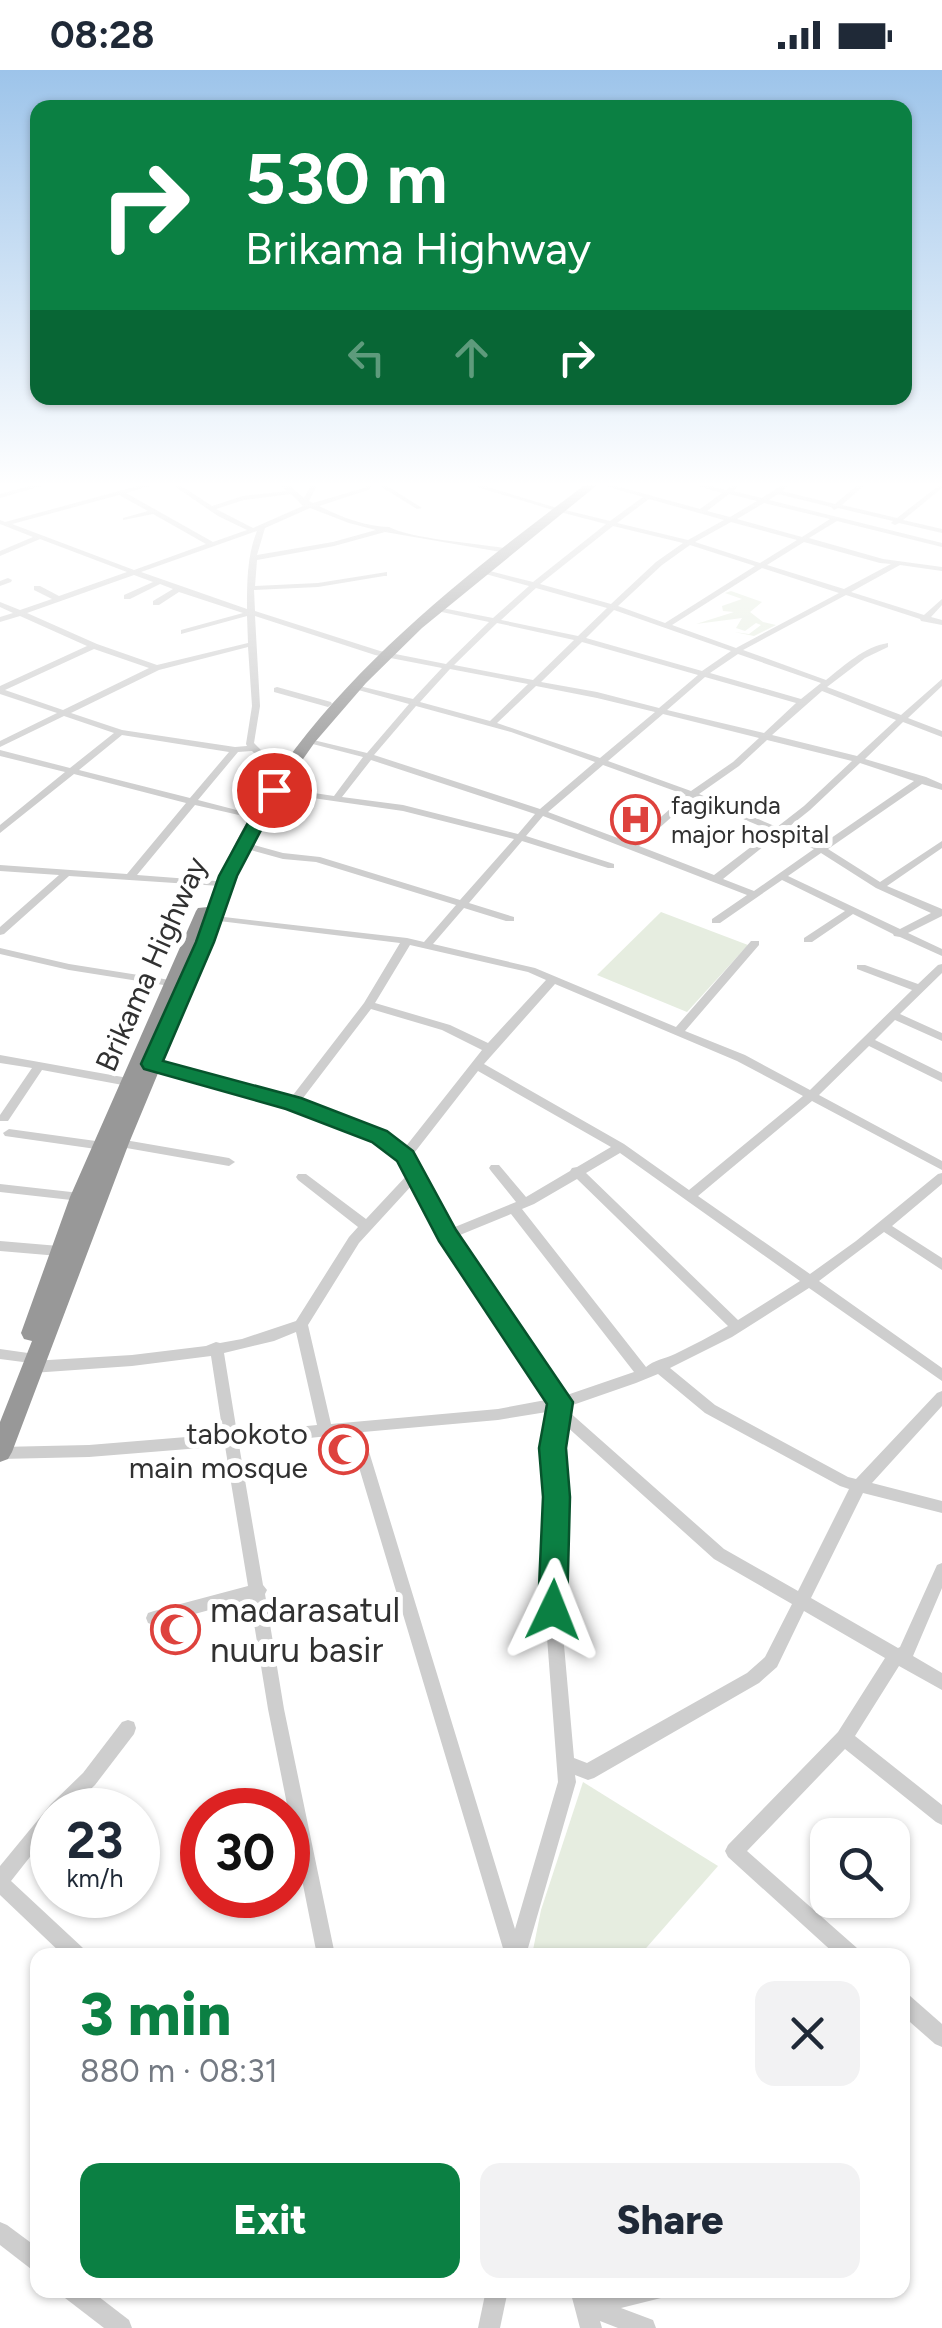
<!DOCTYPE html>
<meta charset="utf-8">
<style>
body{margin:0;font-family:Figtree,sans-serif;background:#f2f2f3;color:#1f2937;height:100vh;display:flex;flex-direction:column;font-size:38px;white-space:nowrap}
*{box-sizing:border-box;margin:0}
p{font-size:32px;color:#747a83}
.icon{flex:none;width:55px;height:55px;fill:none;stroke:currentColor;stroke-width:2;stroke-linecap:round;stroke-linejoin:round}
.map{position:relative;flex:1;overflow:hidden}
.drawer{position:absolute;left:30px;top:1878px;width:880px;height:350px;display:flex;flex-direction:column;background:#fff;border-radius:20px;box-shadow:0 2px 8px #0004}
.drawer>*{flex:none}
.guide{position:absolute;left:30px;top:30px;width:882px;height:305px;border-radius:20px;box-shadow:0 2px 8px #0004;background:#0b8043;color:#fff;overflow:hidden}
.controls{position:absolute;left:810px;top:1748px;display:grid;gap:20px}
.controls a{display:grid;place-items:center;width:100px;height:100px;border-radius:20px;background:#fff;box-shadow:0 2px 8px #0004;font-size:50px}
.speed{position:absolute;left:30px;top:1718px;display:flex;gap:20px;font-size:50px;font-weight:700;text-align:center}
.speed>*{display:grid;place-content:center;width:130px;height:130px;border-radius:50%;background:#fff;box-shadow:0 2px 8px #0004;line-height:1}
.speed small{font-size:25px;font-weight:400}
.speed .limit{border:15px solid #d22;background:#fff;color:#111}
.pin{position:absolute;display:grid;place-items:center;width:85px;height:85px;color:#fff;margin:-42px;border:5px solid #fff;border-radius:50%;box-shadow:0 2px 10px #0007}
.me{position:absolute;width:110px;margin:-55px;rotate:2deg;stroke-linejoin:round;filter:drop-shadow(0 0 8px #0008)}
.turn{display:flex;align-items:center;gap:35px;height:210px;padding:0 50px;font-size:45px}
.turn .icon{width:130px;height:130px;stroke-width:2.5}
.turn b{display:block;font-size:70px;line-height:85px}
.lanes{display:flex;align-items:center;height:95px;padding:0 50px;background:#0003;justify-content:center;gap:50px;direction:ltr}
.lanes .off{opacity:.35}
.round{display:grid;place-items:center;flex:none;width:105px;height:105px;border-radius:20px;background:#f2f2f3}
.overview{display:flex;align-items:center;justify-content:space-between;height:170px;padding:0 50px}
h1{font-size:60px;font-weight:800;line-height:75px;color:#0b8043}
.primary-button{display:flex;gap:20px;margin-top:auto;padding:20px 50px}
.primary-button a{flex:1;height:115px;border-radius:20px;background:#0b8043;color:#fff;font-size:40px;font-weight:800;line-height:115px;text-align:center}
.primary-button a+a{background:#f2f2f3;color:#1f2937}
.status{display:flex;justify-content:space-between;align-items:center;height:70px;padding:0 50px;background:#fff;direction:ltr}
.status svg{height:28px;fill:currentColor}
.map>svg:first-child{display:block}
</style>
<div class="status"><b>08:28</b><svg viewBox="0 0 49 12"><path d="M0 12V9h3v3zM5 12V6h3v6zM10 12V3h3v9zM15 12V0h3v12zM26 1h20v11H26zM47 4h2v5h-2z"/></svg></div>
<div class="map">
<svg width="942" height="2258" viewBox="0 0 942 2258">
<rect width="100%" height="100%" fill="#fff"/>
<g fill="#e6ede0">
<polygon points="731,521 762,532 750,542 763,552 776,555 754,566 734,562 749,564 761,555 756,553 745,561 736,558 742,548 696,554 734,542 723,541 722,536 742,529 725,523"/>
<polygon points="661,842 748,875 687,942 597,905"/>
<polygon points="583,1712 718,1796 640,1885 532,1885 541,1840"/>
</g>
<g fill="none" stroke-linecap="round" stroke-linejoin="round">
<g fill="#cecece" fill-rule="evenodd">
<polygon points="48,411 59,411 0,428 0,424"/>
<path d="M156 411H166L126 423 213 472 247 460 218 446 167 411H174L212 436 243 426 287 421 277 411H284L304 428 313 411H319L309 431 313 433 364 418 373 411H380L368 420 319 436C339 446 366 457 389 457 413 469 473 473 504 478L505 480 501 482 385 462 334 476 257 490 255 516 318 513 387 502V506H384L318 517 254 520 255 541 380 581 446 594 489 552 437 541V537L493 548 529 516 482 503V499L533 512 606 454 556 441 458 411H468L557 438 610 451 643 427 588 411H598L700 439 722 423 680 411H691L726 420 738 411H745L733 421 762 428 788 411H795L782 421 835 434 862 411H869L842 435 897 448 942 413V418L903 450 942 459V463L899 453 895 455 891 453 893 451 838 438 834 440 831 437 778 424 769 430 942 473V477L837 451 809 468 883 489 942 497V501L900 495 851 522 924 545 942 529V535L931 547 942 550V555L921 551 920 549 846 525 743 580 826 610C845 595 864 577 888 573V577L865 588 827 617 901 645 942 609V616L908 648 942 661V667L903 652 865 689 926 707 942 714V720L922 714 828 779 880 812 942 771V778L887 816 942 839V846L908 863 942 879V886L900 867 894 866 893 864 853 844 812 872H804V868L845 841 782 810 720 853H712V849L747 825 543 746 526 766 614 794V798H608L522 771 469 833 514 847V851H506L464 838 433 874 535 898 676 957 751 871H759V875L685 961 745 985 810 1020 912 920 857 899V895H865L918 914 938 895 942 894V903L900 944 942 963V971L895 950 875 970 942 1003V1012L869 976 819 1025 942 1091V1100L812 1031 698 1126 810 1204 856 1171 938 1104 942 1103V1114L892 1156 942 1188V1200L884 1162 819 1211 942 1298V1311L809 1218 732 1267 670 1298 715 1335 848 1407 856 1409 937 1323 942 1321V1336L872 1413 942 1431V1443L863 1423 811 1528 898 1578 900 1577 937 1495 942 1493V1518L913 1586 942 1603V1620L899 1596 855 1666 942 1735V1755L936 1752 845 1679 747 1781 857 1878 859 1885H836L728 1787 725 1781 728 1775 838 1662 885 1588 804 1541 777 1597 759 1613 594 1708 588 1710 575 1705 576 1712 526 1885H505L349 1364 239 1375 263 1515 267 1520 265 1524 284 1639 335 1885H317L268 1639 250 1529 154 1555 148 1553 146 1548 148 1543 154 1541 248 1516 225 1376 89 1387 0 1389V1377L89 1375 223 1364 211 1286 132 1296 32 1303 27 1301 25 1297 27 1293 32 1291 132 1285 206 1276 216 1272 220 1273 242 1269 296 1251 349 1167 358 1157 298 1110 296 1107 298 1104H306L366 1149 409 1103 392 1082 376 1070 289 1037 147 997 145 994 151 990 290 1029 364 933 400 873 211 850 207 849V845L407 868 424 872 456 835 316 792 283 789 240 777V773L243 772 283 783 320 787 460 830 514 769 403 741 271 722 269 720 274 717 334 726 363 687 305 672V668L367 683 409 634 351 618V614L413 629 442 598 375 585 255 546 260 636 254 673 265 684 295 694 291 697 259 688 252 681 238 682 198 730 252 744V748L195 735 137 805 216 811 220 812V816L69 806 4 864 0 865V857L59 805 0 801V795L127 804 186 733 74 704 0 763V755L65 702 0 686V680L70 698 114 663 64 646 0 677V671L57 643 0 624V616L87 576 20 546 0 552V547L13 543 0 537V532L20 540 52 529 34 520V516H40L59 526 127 502 40 469 0 486V481L33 467 0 454V450L5 452ZM291 424 303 436 253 458 216 439 244 430ZM729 424 757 431 730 447 707 441ZM119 425 148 441 123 448V450L153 444 206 474 134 500 12 454ZM649 429 724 450 688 470 617 453ZM764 433 830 449 802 467 737 449ZM310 438 349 453 376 460 333 472 257 485 265 458ZM731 452 797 470 760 493 695 472ZM613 456 683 473 656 492 611 534 540 514ZM257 461C247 486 247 512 247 539L141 502ZM804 472 880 493 891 494 844 519 767 495ZM690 475 755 496 665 553 618 536 662 495ZM762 498 839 523 736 578 672 555ZM134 505 153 512 124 525V529H130L160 514 173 519 153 531V535H159L179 522 243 543 181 560V564L247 546 248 573 157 595 97 574 27 543ZM536 518 607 538 578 566 501 550ZM614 540 731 581 702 601 586 568ZM497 553 574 570 533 610 454 595ZM582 572 698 605 659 638 597 622 541 612ZM248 577 252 636 246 674 247 676 235 677 122 660 71 643 159 600ZM94 579 149 598 63 640 5 620ZM738 584 821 613 801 629 710 603ZM450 599 528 614 490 651 420 632ZM705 607 796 633 764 663 667 640ZM536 616 597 628 655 642 600 688 497 653ZM822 621 896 650 857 686 772 665ZM416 636 511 662 595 692 540 739 374 685ZM663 644 759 668 733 692 691 721 608 691ZM122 665 229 682 190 728 79 700ZM767 670 852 691 804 736 777 757 699 724 739 696ZM371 690 535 744 518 764 403 735 342 727ZM860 693 914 711 821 775 785 760 810 740ZM603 695 686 725 631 773 548 742ZM693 728 772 761 714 805 639 776ZM779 764 814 779 754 821 723 809ZM821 783 876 818 931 843 900 859 788 806ZM410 875 528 902 546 910 488 973 450 955 375 933ZM555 914 737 991 803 1026 689 1120 624 1074 484 994ZM371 939 442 960 482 980 403 1080 384 1064 300 1032ZM478 1001 611 1077 577 1097 572 1098 570 1101 526 1127 499 1095H491L489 1098 491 1101 516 1132 450 1159 419 1098 411 1087ZM620 1083 800 1211 738 1250 586 1103ZM577 1109 728 1256C711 1266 693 1275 675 1284 664 1289 654 1290 646 1297L522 1139 534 1134ZM414 1113 442 1168 551 1329 498 1339 331 1354 308 1255 359 1173ZM511 1144 634 1302 564 1326 455 1167ZM296 1262 317 1355 237 1363 224 1283 274 1271ZM658 1304 705 1343 840 1416 849 1419 798 1521 724 1479 567 1340V1337L636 1313ZM553 1341 546 1378 550 1427 545 1541 558 1712 515 1859 363 1362 498 1350ZM565 1355 714 1489 792 1534 765 1587 747 1603 587 1693 574 1688 561 1541 564 1427 560 1378Z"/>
<polygon points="380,414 384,414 422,438 417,439 380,416"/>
<polygon points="8,508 12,510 11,512 0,516 0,511"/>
<polygon points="277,617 331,632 332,634 328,637 274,622 274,618"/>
<polygon points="0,878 69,894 170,910 175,913 170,916 69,900 0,884"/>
<polygon points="0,985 128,1008 134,1012 128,1016 42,1000 8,1051 0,1051 0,1045 32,998 0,993"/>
<polygon points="9,1059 103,1072 109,1076 103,1080 5,1066 3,1063"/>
<polygon points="119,1069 229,1088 235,1092 229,1096 115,1076 113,1073"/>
<polygon points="0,1114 80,1123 86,1127 80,1131 0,1122"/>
<polygon points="0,1171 59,1176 64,1178 65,1181 64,1184 59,1186 0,1181"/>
<polygon points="0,1279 28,1283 30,1287 28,1291 23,1292 0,1289"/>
<polygon points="128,1650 134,1652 136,1658 134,1664 95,1715 69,1740 52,1740 52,1759 11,1811 83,1878 85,1885 63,1885 0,1825 0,1796 51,1734 83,1703 122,1652"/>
<polygon points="902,1923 909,1925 942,1954 942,1977 935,1974 902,1945"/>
<polygon points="0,2152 7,2155 38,2178 38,2202 31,2199 0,2175"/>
<polygon points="62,2220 90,2220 129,2250 132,2258 104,2258 65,2228"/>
<polygon points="486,2220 508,2220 500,2258 478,2258"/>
<polygon points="570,2220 592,2220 592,2223 605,2220 664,2220 661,2228 621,2238 653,2250 656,2258 618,2258 600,2251 602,2258 580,2258"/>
</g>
<path fill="#989898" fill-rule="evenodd" d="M590 411H602L422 558 366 613 315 672 273 732 238 799 213 871 129 1073 12 1382 8 1389 0 1392V1352L32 1271 24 1269 21 1263 70 1127 196 841 198 838 208 837C274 651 438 525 590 411Z"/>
</g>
<linearGradient id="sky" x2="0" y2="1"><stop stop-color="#9dc4ea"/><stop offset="0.57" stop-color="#fff"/><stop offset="1" stop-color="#fff" stop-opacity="0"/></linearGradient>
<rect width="942" height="727" fill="url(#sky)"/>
<polygon fill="#0b8043" stroke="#07532c" stroke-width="2.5" points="268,716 282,720 237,806 214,872 163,991 301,1028 387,1061 413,1081 456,1160 573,1332 566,1378 570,1427 567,1540 563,1550 553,1554 543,1550 538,1540 543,1427 539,1378 547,1334 439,1171 397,1091 372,1072 286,1039 144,999 141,994 196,872 219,806"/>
<defs>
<symbol id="hospital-ring" viewBox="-11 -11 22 22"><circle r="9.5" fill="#fff" stroke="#de423d" stroke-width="1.5"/><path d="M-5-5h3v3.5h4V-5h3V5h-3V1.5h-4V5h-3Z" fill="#de423d"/></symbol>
<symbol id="mosque-ring" viewBox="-11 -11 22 22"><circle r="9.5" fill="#fff" stroke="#de423d" stroke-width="1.5"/><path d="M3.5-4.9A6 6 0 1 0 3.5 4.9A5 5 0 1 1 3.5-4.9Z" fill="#de423d"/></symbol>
</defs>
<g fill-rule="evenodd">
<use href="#hospital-ring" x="608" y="722" width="55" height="55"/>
<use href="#mosque-ring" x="316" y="1352" width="55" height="55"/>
<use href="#mosque-ring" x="148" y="1532" width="55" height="55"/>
</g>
<g text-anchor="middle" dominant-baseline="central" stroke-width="10" stroke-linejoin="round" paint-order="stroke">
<g font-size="25" fill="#313131" stroke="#fff" text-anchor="start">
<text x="671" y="735">fagikunda<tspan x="671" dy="29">major hospital</tspan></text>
</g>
<g font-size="30" fill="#313131" stroke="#fff">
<text transform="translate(151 894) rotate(-66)">Brikama Highway</text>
</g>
<g font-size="30" fill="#313131" stroke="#fff" text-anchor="end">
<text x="308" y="1363">tabokoto<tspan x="308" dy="34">main mosque</tspan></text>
</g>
<g font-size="35" fill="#313131" stroke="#fff" text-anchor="start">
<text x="210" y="1540">madarasatul<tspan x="210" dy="40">nuuru basir</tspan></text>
</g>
</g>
</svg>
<div class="controls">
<a><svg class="icon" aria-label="search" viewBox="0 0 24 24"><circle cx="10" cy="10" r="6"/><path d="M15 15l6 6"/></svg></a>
</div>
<div class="speed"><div>23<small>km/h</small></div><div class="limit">30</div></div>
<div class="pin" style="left:274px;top:720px;background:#d93025"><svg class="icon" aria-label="arrive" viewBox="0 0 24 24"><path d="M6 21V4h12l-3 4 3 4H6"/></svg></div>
<svg class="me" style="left:553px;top:1540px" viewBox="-20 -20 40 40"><path d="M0-17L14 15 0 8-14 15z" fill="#0b8043" stroke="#fff" stroke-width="4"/></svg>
<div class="guide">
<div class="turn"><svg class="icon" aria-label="right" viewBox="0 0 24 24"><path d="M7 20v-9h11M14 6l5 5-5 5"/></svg><div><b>530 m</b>Brikama Highway</div></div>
<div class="lanes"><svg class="icon off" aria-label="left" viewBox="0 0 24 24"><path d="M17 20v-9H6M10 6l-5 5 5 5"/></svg><svg class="icon off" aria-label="ahead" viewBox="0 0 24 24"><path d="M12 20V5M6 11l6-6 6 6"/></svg><svg class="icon" aria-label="right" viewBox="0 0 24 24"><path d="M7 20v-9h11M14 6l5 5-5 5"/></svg></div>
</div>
<section class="drawer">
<div class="overview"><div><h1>3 min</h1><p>880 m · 08:31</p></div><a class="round"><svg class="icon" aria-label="close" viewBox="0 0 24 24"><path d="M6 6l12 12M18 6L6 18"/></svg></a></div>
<div class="primary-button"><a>Exit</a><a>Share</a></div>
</section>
</div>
